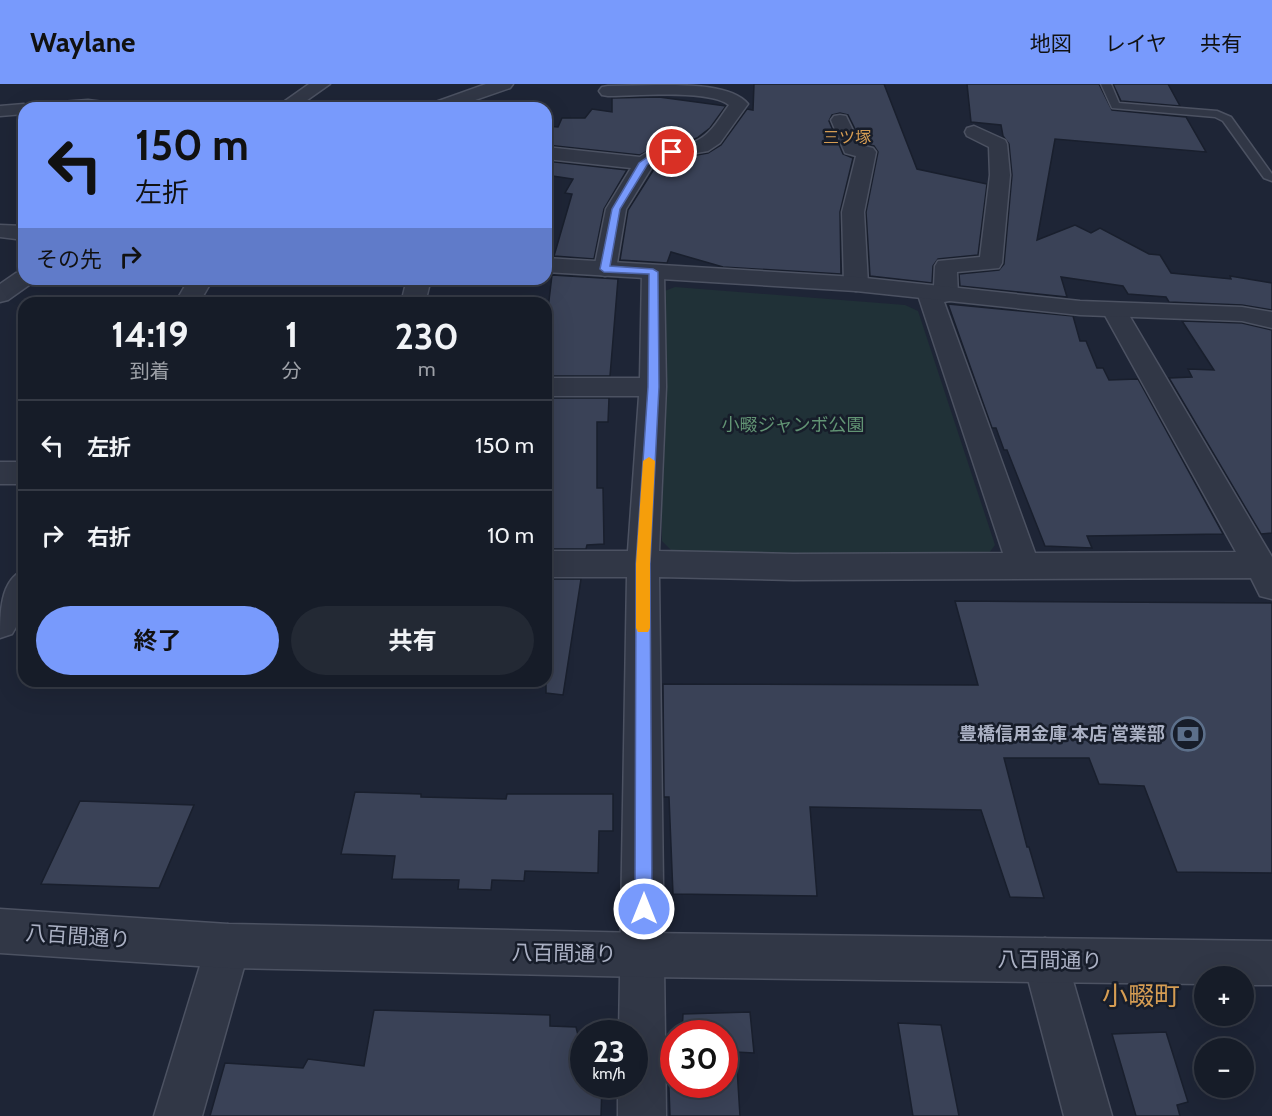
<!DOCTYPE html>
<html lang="ja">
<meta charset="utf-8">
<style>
body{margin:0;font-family:Cabin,"Noto Sans JP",sans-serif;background:#232934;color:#f1f3f6;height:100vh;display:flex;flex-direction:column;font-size:22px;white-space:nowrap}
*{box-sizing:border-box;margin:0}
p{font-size:20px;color:#9ea1a8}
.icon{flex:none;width:33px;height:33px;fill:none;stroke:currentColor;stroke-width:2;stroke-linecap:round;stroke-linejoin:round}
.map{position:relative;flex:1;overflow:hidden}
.sheet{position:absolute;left:18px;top:213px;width:534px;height:390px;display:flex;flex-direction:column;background:#161c28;border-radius:18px;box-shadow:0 6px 24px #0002,0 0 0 2px #353a45}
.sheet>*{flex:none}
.banner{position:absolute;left:18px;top:18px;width:534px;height:183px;border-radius:18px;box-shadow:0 6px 24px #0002,0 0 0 2px #353a45;background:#789afc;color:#111;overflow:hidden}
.fabs{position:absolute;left:1194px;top:882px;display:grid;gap:12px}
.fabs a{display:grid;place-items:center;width:60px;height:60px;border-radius:50%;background:#161c28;box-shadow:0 6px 24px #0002,0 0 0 2px #353a45;font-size:30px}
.speed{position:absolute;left:570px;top:936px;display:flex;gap:12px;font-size:30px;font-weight:700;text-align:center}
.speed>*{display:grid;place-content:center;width:78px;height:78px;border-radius:50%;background:#161c28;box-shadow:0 6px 24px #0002,0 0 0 2px #353a45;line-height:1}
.speed small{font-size:15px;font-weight:400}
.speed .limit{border:9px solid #d22;background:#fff;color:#111}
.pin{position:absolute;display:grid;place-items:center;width:51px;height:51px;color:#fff;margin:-26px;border:3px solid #fff;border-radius:50%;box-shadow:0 2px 6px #0007}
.me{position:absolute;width:66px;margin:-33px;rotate:0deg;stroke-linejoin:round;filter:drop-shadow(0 0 4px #0008)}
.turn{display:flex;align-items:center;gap:21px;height:126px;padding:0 18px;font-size:27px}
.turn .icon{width:78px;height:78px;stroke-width:2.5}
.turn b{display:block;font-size:42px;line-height:51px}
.then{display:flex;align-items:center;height:57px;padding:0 18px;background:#0003;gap:12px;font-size:22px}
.eta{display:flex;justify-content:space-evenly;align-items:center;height:102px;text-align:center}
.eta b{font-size:36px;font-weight:700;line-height:42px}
.cta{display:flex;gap:12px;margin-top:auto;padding:12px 18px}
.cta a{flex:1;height:69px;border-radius:36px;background:#789afc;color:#111;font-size:24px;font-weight:700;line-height:69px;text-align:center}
.cta a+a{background:#232934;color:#f1f3f6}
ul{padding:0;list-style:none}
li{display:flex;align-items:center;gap:18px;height:90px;padding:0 18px;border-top:2px solid #353a45}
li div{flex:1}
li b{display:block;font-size:22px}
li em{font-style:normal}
header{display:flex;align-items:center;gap:36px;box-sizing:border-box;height:84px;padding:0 30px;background:#789afc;color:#111}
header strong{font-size:28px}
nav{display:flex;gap:33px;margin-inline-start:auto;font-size:21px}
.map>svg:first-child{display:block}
</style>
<header>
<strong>Waylane</strong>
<nav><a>地図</a><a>レイヤ</a><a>共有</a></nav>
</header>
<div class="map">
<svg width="1272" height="1032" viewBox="0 0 1272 1032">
<rect width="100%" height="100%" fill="#1e2536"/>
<polygon fill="#203137" points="675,203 905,221 918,227 995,461 986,473 673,468 662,457 662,208"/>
<g fill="#3a4257" stroke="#191f2d" stroke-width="1.5">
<polygon points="754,0 884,0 917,85 987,100 978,171 938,175 933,182 932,199 870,192 866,128 878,68 874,62 862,59 848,31 840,29 832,31 829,37 843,70 853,74 840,128 841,190 723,183 671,168 667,179 620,176 628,126 654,85 663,77 708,69 721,61 747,25 753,26"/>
<polygon points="967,0 1099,0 1112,26 1186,33 1206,68 1055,55 1037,156 1075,141 1091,149 1100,144 1149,170 1160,171 1171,189 1231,195 1230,192 1272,199 1272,226 1242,221 1169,218 1166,213 1128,210 1123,202 1061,193 1067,213 960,202 959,190 999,186 1004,180 1012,91 1009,60 1003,52 1001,41 971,38"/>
<polygon points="1113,0 1168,0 1180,22 1121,17"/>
<polygon points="659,13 726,22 710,44 697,54 683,59 654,64 640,71 546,61 546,42 558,43 562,34 585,34 592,25 612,28 612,14"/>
<polygon points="546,77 627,86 604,125 594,175 554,172 572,110 565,109 573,95 546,91"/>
<polygon points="552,191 618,195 610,292 546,292 546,242"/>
<polygon points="948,220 1073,232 1080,257 1086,257 1097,284 1103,284 1109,296 1138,295 1223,450 1087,452 1092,464 1045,462 1007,366 1004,366 996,344 992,344"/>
<polygon points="1182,237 1242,239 1272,246 1272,449 1261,450 1169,294 1192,293 1188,285 1214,286"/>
<polygon points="546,314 609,314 608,338 597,338 597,404 603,404 604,460 587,461 586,465 546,465"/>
<polygon points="546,495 581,495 563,611 546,609"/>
<polygon points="955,517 1272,519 1272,789 1177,788 1144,702 1099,700 1089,674 1004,674 1027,763 1029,763 1044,814 1010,813 981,726 810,723 817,812 673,810 669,713 664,713 663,600 978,601"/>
<polygon points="355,708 421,710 421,713 506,715 507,710 613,710 613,747 599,747 598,789 525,787 524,797 492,796 491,806 458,805 459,796 392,795 395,772 341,770"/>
<polygon points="80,717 194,721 159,804 41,800"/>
<polygon points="374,926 550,931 550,942 576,943 578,951 584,952 584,1000 602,1000 601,1032 210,1032 225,979 303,984 308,975 364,982"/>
<polygon points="750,928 754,969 736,968 740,1032 670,1032 668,979 674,979 674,1000 724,1000 724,950 682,950 683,930"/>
<polygon points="898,939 941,941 959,1032 913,1032"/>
<polygon points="1166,948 1188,1018 1177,1021 1180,1032 1136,1032 1112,950"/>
</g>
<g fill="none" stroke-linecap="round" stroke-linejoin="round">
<defs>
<polygon id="service" points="1101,0 1111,0 1119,19 1217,27 1231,33 1272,90 1272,97 1264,94 1223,37 1215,33 1112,24"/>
<g id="minor">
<polygon points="486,0 513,0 510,4 452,24 427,24 430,20"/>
<path d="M657 1C682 1 732 0 748 20L720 59 708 67 662 75 652 83 626 125 616 185 613 190 605 192 597 190 594 185 606 125 631 84 546 75V63L640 73C658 60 680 67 698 56 712 49 720 33 729 21 709 5 635 12 608 12L602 11 599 7 602 3 608 2Z"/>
<polygon points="88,16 119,20 122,24 38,24 41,20 47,19"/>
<polygon points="24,20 32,24 24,24 24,30 0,32 0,22"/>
<polygon points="840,31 846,32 860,61 873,64 876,68 864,128 868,200 864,205 856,207 848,205 844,200 842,128 856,72 845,69 831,36 834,32"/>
<polygon points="974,42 1005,56 1007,60 1010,91 1002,179 999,184 957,188 958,211 954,216 944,218 1035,469 1236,468 1102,226 1105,221 1114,219 1123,221 1126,226 1272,473 1272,515 1260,512 1251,494 793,496 659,493 666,1032 618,1032 618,1000 634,1000 634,950 619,950 627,493 546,493 546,467 628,467 639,312 546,312 546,294 640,294 642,188 645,183 653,181 661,183 664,188 666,303 659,467 793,470 1003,469 917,208 921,203 934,202 935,182 938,177 980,173 990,91 989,63 967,52 965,48 967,44"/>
<polygon points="407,195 431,195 425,219 401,219"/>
<rect x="0" y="378" width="24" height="22"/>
<polygon points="228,840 243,847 250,862 202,1032 154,1032 206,862 213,847"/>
<polygon points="1045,854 1061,860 1067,876 1112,1032 1064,1032 1023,876 1029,860"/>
</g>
<g id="tertiary">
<polygon points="309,0 330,0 296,24 275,24"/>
<polygon points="0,141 24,142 24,156 0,153"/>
<polygon points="546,174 856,193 1080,217 1242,223 1272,228 1272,244 1242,237 1080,231 856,207 546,188"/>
<polygon points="24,187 24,195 35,195 32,199 8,216 0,218 0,200 16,189"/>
<polygon points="189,195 213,195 199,219 175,219"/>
<path d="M24 486V529L12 550 0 554C0 529 0 496 24 486Z"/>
<polygon points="0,825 228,840 644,849 1272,857 1272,901 1244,901 1244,892 1204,892 1204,900 644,893 228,884 0,869"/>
</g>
</defs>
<use href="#service" stroke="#4c5262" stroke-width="3"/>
<use href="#minor" stroke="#4c5262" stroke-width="3"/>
<use href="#tertiary" stroke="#4c5262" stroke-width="3"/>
<use href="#service" fill="#313746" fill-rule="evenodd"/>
<use href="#minor" fill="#313746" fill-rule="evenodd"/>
<use href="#tertiary" fill="#313746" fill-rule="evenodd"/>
</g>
<polygon fill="#789afc" stroke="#4e64a4" stroke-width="1.5" points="672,66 676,68 675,70 658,72 647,81 620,125 610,182 653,185 658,188 659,303 650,480 652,825 650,831 644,834 637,831 635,825 636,480 648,303 649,190 604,188 600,185 612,125 639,79 653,69"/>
<polygon fill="#f59e0b" points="649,373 655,377 650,480 650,544 648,548 638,548 636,544 636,480 643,377"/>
<defs>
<symbol id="bank-ring" viewBox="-11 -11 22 22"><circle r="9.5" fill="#171d2a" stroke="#5c6f8a" stroke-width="1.5"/><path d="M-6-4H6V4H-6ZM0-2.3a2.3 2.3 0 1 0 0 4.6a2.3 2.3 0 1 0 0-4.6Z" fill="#5c6f8a"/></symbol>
</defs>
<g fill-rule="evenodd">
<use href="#bank-ring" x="1169" y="631" width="38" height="38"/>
</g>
<g text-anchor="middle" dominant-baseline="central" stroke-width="5" stroke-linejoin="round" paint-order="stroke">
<g font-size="16" fill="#d69d53" stroke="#171d2a">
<text x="847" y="53">三ツ塚</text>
</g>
<g font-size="18" fill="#629474" stroke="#171d2a">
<text x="793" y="341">小畷ジャンボ公園</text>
</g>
<g font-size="18" font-weight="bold" fill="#abb1c4" stroke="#171d2a" text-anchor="end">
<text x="1165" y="650">豊橋信用金庫 本店 営業部</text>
</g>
<g font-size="21" fill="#abb1c4" stroke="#171d2a">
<text transform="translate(78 852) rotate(4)">八百間通り</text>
<text transform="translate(564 869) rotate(1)">八百間通り</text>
<text transform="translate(1050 876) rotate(1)">八百間通り</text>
</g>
<g font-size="26" fill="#d69d53" stroke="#171d2a">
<text x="1141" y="912">小畷町</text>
</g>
</g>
</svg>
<div class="fabs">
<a>+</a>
<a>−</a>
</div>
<div class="speed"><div>23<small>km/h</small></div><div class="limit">30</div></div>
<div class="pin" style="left:672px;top:68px;background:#d93025"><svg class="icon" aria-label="arrive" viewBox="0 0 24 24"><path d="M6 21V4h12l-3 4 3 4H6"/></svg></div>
<svg class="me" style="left:644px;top:825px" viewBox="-20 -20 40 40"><circle r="17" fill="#789afc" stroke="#fff" stroke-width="3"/><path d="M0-11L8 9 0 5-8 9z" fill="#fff"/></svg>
<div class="banner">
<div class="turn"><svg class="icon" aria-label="left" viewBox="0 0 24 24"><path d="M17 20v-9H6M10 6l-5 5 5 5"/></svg><div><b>150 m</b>左折</div></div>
<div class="then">その先<svg class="icon" aria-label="right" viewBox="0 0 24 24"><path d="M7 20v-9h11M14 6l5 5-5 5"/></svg></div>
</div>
<section class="sheet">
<div class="eta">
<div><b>14:19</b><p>到着</p></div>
<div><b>1</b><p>分</p></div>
<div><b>230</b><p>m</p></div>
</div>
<ul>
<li><svg class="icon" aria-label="left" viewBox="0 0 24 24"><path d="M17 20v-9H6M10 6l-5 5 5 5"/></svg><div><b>左折</b></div><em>150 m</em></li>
<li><svg class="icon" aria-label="right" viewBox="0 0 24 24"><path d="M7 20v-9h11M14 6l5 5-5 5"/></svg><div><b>右折</b></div><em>10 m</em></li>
</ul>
<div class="cta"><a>終了</a><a>共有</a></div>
</section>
</div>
